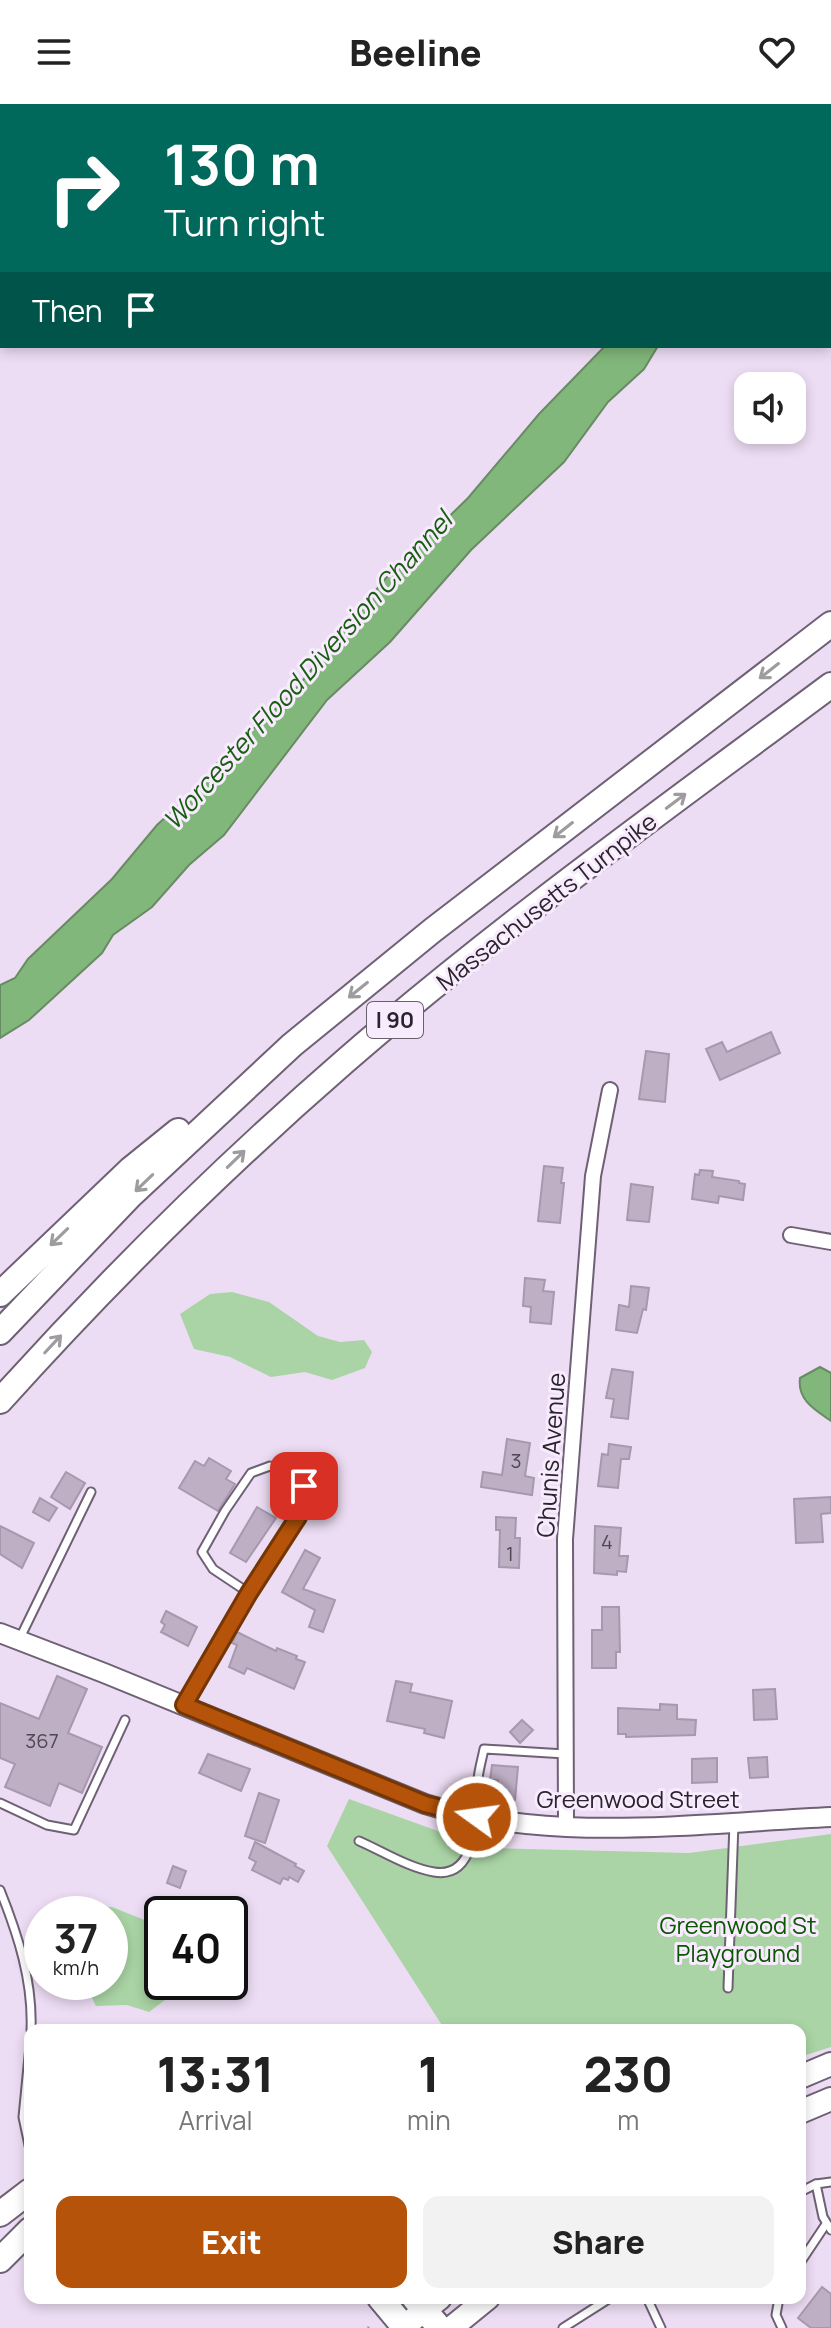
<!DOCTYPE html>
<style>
body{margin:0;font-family:Manrope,sans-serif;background:#f2f2f2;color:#222;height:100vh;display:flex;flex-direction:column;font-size:30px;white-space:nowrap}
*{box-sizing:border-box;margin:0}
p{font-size:26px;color:#767676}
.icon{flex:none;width:44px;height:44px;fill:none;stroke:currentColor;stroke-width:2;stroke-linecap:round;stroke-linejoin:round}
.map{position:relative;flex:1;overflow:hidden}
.sheet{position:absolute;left:24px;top:1920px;width:782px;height:280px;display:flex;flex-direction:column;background:#fff;border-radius:16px;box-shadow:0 4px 12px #0003}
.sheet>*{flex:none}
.banner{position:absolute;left:0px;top:0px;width:832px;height:244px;box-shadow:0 4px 12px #0003;background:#00695c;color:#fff;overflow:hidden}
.buttons{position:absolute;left:734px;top:268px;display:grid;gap:16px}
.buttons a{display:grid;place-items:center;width:72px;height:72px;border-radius:16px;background:#fff;box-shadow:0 4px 12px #0003;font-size:40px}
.speed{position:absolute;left:24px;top:1792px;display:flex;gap:16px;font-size:40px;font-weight:700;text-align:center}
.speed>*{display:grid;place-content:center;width:104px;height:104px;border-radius:50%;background:#fff;box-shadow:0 4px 12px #0003;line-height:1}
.speed small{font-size:20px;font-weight:400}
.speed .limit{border:4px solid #111;border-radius:12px;background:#fff;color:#111}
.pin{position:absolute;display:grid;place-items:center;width:68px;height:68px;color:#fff;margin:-34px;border-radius:16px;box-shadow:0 4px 12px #0006}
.me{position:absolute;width:88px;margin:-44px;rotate:284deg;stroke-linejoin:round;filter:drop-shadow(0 0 6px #0008)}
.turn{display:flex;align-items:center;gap:28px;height:168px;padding:0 32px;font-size:36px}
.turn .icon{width:104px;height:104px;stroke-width:2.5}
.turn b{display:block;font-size:56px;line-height:68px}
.then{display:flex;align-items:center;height:76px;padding:0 32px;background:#0003;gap:16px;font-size:30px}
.eta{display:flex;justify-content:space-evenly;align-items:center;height:136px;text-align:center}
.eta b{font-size:48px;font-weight:800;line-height:56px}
.action{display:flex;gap:16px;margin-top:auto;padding:16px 32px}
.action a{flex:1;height:92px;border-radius:16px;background:#b45309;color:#fff;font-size:32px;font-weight:800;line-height:92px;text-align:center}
.action a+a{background:#f2f2f2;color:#222}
header{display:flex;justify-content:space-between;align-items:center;height:104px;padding:0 32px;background:#fff;font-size:36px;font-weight:800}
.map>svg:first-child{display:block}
</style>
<header><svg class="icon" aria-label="menu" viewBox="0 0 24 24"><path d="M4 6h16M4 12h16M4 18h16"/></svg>Beeline<svg class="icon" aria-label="heart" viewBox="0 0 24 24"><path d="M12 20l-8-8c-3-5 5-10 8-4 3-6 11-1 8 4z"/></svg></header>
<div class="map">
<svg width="831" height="2224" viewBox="0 0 831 2224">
<rect width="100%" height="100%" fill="#edddf4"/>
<g fill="#aad4a5">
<polygon points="232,1188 269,1198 318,1232 340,1238 364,1236 372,1248 365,1264 332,1276 305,1268 271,1273 230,1253 194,1245 180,1210 210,1190"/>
<polygon points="349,1695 485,1744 689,1749 831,1730 831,1943 800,1953 800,1926 445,1926 327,1742"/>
<polygon points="96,1802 112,1803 162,1823 162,1878 194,1878 182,1883 149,1908 127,1901 96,1902 86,1882 90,1878 110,1878 110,1810 87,1810"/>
</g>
<g fill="#82b77b" stroke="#688b64" stroke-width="2">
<polygon points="605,242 658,242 644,265 608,298 564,358 471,446 390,538 327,596 224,731 189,761 152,803 113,831 102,849 29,916 0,934 0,881 15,874 28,855 112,775 157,721 199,683 222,653 290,592 385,475 468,394 539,310"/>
<path d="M820 1263 831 1269V1317C815 1306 797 1296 800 1274Z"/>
</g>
<g fill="#beafc5" stroke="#a698ad" stroke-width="2">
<polygon points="771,928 780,949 720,976 706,945 722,938 727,948"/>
<polygon points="646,947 669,950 665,998 639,995"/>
<polygon points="544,1062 563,1064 561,1079 564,1079 560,1119 538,1117"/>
<polygon points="700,1066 713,1067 712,1073 739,1077 739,1079 745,1080 743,1096 719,1092 718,1099 692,1095 695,1070 699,1071"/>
<polygon points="631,1080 653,1083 649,1118 627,1116"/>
<polygon points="525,1174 545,1176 543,1187 554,1188 551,1220 530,1218 531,1203 523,1202"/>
<polygon points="631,1182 649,1184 646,1206 643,1205 637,1229 616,1226 619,1201 629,1203"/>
<polygon points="612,1265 633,1268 628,1315 611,1313 614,1295 606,1294"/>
<polygon points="507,1335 530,1339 525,1372 534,1374 532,1391 481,1383 483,1368 502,1371"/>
<polygon points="609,1340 631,1343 629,1355 621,1355 618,1384 598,1382 602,1350 608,1351"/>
<polygon points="209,1354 231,1367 226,1375 235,1380 218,1407 179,1384 195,1357 204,1362"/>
<polygon points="66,1368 85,1379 70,1405 51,1393"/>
<polygon points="831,1393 831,1409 821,1410 823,1438 796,1439 794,1395"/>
<polygon points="40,1394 57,1404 49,1417 33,1408"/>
<polygon points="257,1403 276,1414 246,1458 230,1449"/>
<polygon points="496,1413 516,1414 515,1434 520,1434 519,1464 499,1463 500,1426 496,1426"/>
<polygon points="0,1422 34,1439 22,1464 0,1450"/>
<polygon points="595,1422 621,1424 619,1452 628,1452 626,1468 617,1467 617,1471 594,1469"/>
<polygon points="305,1446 320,1454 303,1485 335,1496 323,1528 309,1523 315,1506 282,1488"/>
<polygon points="602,1503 619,1503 620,1548 616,1548 616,1564 592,1564 592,1526 602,1526"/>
<polygon points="166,1507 197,1523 188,1542 161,1528 165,1521 161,1518"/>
<polygon points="237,1528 276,1547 277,1544 297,1552 296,1555 305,1558 294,1585 247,1564 244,1570 229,1563 237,1541 232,1539"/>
<polygon points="57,1572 87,1585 68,1629 102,1643 82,1689 59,1679 50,1702 5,1683 15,1660 0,1654 0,1599 39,1615"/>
<polygon points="396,1577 412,1580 410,1588 452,1597 444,1634 424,1629 425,1625 387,1617"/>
<polygon points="775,1585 777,1615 754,1616 753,1586"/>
<polygon points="660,1600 677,1601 677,1615 696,1616 695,1631 626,1633 626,1630 618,1630 618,1604 660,1606"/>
<polygon points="522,1616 533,1626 520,1639 510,1628"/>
<polygon points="208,1650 250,1665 241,1687 199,1669"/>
<polygon points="767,1653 768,1673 750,1674 748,1654"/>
<polygon points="717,1654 717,1678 692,1679 692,1655"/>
<polygon points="492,1661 518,1663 515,1696 496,1694 498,1676 490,1676"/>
<polygon points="259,1689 279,1696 265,1739 245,1732"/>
<polygon points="255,1738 296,1760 295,1762 304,1767 298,1778 289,1773 288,1776 283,1774 280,1780 252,1766 256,1758 249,1754"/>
<polygon points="173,1762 186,1767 180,1784 167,1779"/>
<polygon points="822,2183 831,2190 831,2224 811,2224 798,2214"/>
</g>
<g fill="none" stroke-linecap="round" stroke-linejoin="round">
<defs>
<g id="lane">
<polyline points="19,1536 91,1388"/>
<polyline points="185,1599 249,1489 298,1413 304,1382 270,1362 251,1369 225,1407 202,1448 213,1465 249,1489"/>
<polyline points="0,1699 47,1721 74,1726 125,1616"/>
<path d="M359 1737C382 1747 409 1764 434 1768 480 1776 476 1704 478 1675 479 1665 482 1655 484 1645L565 1650"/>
<path d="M0 1786C18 1831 33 1877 31 1926"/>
<polyline points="728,1884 734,1719"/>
<polyline points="30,1942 23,2013 30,2046"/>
<polyline points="816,2080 823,2113 831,2126"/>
<polyline points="800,2088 816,2080 831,2078"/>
<polyline points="800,2159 826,2120"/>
<polyline points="647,2194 661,2224"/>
<polyline points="779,2194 776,2211 782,2224"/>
<polyline points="563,2224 610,2194"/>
</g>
<g id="street">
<polyline points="791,1131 831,1138"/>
<polyline points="566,1721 565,1435 593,1072 610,986"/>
</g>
<path id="secondary" d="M0 1529 104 1569 425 1700C551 1740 700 1719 831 1713"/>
<g id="primary">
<polyline points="800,1973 831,1960"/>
<polyline points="800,2008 831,1995"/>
<polyline points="402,2224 440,2194"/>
<polyline points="451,2224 488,2194"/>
</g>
<g id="highway">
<polyline points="0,1190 131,1065 178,1027"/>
<polyline points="0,1228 130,1092 292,941 433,826 831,520"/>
<path d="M0 1297C108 1177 222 1064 344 958 499 823 666 704 831 581"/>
<polyline points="0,2110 30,2087"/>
<polyline points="0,2156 30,2126"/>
<polyline points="380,2194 405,2224"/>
<polyline points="414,2194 440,2224"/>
</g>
</defs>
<use href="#lane" stroke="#6f6175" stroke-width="11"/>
<use href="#street" stroke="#6f6175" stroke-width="18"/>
<use href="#secondary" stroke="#6f6175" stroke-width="22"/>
<use href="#primary" stroke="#6f6175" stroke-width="26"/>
<use href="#highway" stroke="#6f6175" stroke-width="28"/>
<polyline stroke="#9f93a4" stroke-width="3" stroke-dasharray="4 4" stroke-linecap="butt" points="368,2224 369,2223"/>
<use href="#lane" stroke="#fff" stroke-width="7"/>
<use href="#street" stroke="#fff" stroke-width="14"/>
<use href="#secondary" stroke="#fff" stroke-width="18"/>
<use href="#primary" stroke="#fff" stroke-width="22"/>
<use href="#highway" stroke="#fff" stroke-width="24"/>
</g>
<defs><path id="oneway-shaft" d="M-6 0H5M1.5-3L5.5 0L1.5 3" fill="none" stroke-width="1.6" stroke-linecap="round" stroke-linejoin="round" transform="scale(2)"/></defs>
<g stroke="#9f9ca0">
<use href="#oneway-shaft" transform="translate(769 567) rotate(142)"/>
<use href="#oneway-shaft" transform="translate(676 697) rotate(-37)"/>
<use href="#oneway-shaft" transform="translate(563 726) rotate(142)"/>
<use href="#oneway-shaft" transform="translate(358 886) rotate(141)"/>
<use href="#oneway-shaft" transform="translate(236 1055) rotate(-44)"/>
<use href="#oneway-shaft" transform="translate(144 1079) rotate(136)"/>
<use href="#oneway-shaft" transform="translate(59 1133) rotate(136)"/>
<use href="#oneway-shaft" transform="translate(53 1240) rotate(-47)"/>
</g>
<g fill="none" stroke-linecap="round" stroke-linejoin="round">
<defs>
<polyline id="route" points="304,1382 298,1413 249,1489 184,1601 425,1700 477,1713"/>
</defs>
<use href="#route" stroke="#753606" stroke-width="20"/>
<use href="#route" stroke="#b45309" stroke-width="14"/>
</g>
<g text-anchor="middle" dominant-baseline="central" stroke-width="6" stroke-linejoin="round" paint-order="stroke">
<g font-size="20" fill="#4f4753">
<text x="516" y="1356">3</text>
<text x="607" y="1437">4</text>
<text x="510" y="1449">1</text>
<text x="42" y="1636">367</text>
</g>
<rect fill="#f8ebfe" stroke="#68606c" stroke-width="2" x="367" y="898" width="56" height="36" rx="6"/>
<g font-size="22" font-weight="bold" fill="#2a242d">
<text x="395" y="916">I 90</text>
</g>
<g font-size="24" fill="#2a242d" stroke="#f8ebfe">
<text transform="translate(546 797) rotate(-38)">Massachusetts Turnpike</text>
<text transform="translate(550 1351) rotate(-86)">Chunis Avenue</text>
<text x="638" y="1694">Greenwood Street</text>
</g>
<g font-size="24" fill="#0a5602" stroke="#f8ebfe">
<text x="738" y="1820">Greenwood St<tspan x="738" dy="28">Playground</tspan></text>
</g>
<g font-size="26" font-style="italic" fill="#175f0f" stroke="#f8ebfe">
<text transform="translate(307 566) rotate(-48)">Worcester Flood Diversion Channel</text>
</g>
</g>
</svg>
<div class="buttons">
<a><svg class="icon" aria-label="sound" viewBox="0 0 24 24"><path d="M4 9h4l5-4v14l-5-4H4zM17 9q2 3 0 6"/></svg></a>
</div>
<div class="speed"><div>37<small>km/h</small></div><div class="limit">40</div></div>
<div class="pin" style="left:304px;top:1382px;background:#d93025"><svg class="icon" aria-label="arrive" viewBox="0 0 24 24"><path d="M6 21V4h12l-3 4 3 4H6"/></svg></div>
<svg class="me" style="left:477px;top:1713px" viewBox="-20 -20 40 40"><circle r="17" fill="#b45309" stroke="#fff" stroke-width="3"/><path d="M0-11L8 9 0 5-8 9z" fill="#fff"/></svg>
<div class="banner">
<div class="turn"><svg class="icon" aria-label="right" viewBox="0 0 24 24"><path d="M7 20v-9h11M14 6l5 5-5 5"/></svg><div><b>130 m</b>Turn right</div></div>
<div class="then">Then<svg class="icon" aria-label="arrive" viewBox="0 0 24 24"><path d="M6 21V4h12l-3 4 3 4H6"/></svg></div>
</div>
<section class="sheet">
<div class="eta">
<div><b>13:31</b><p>Arrival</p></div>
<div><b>1</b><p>min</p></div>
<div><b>230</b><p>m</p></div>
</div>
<div class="action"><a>Exit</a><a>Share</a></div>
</section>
</div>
